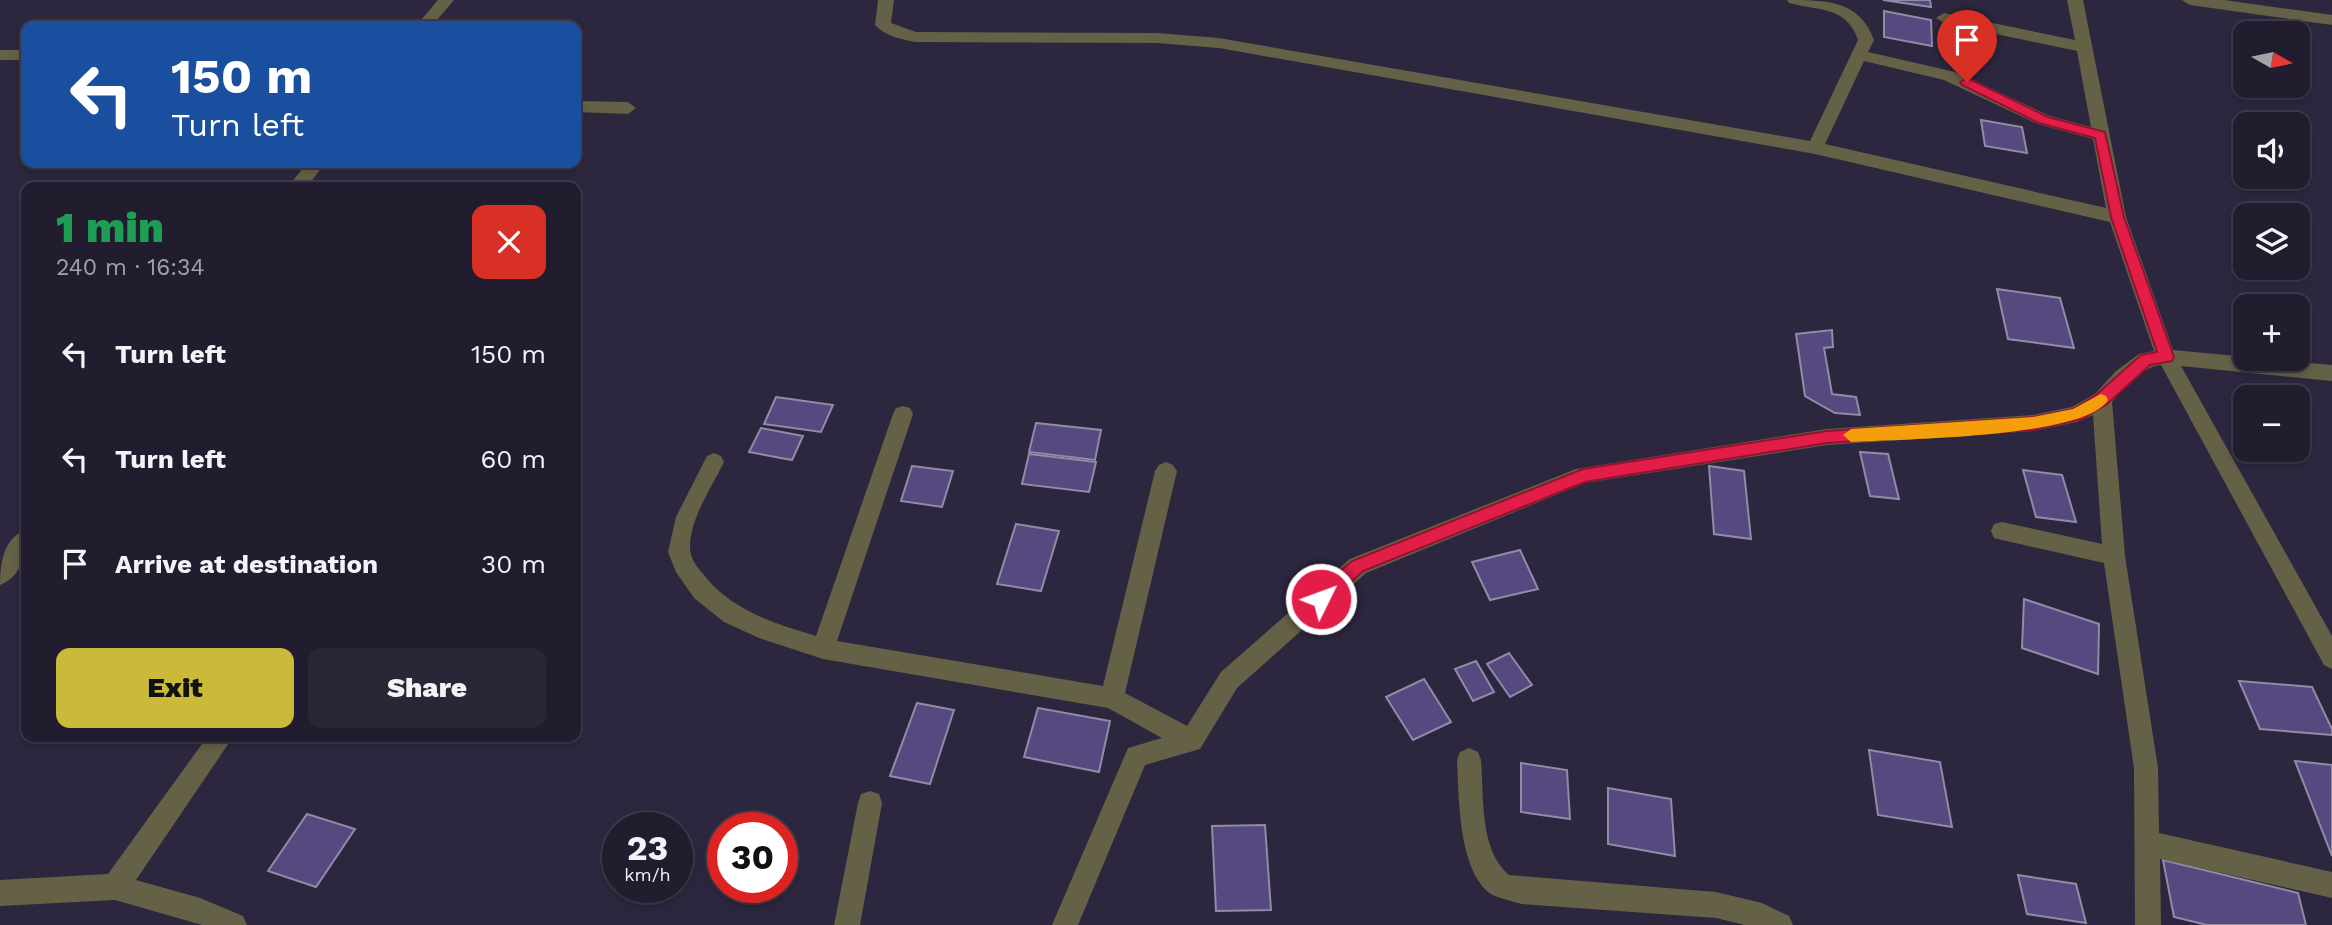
<!DOCTYPE html>
<meta charset="utf-8">
<style>
body{margin:0;font-family:"Work Sans",sans-serif;background:#292636;color:#f1f3f6;height:100vh;display:flex;flex-direction:column;font-size:26px;white-space:nowrap}
*{box-sizing:border-box;margin:0}
p{font-size:23px;color:#a2a2aa}
.icon{flex:none;width:38px;height:38px;fill:none;stroke:currentColor;stroke-width:2;stroke-linecap:round;stroke-linejoin:round}
.map{position:relative;flex:1;overflow:hidden}
.side{position:absolute;left:21px;top:182px;width:560px;height:560px;display:flex;flex-direction:column;background:#211d2e;border-radius:14px;box-shadow:0 4px 10px #0003,0 0 0 2px #3e3b4a}
.side>*{flex:none}
.top-card{position:absolute;left:21px;top:21px;width:560px;height:147px;border-radius:14px;box-shadow:0 4px 10px #0003,0 0 0 2px #3e3b4a;background:#1a4fa0;color:#fff;overflow:hidden}
.needle{width:46px;rotate:99deg}
.tools{position:absolute;left:2233px;top:21px;display:grid;gap:14px}
.tools a{display:grid;place-items:center;width:77px;height:77px;border-radius:14px;background:#211d2e;box-shadow:0 4px 10px #0003,0 0 0 2px #3e3b4a;font-size:35px}
.speed{position:absolute;left:602px;top:812px;display:flex;gap:14px;font-size:35px;font-weight:700;text-align:center}
.speed>*{display:grid;place-content:center;width:91px;height:91px;border-radius:50%;background:#211d2e;box-shadow:0 4px 10px #0003,0 0 0 2px #3e3b4a;line-height:1}
.speed small{font-size:18px;font-weight:400}
.speed .limit{border:10px solid #d22;background:#fff;color:#111}
.pin{position:absolute;display:grid;place-items:center;width:60px;height:60px;color:#fff;margin:-72px -30px;border-radius:50% 50% 50% 0;rotate:-45deg;box-shadow:0 0 7px #0007}
.pin .icon{rotate:45deg}
.me{position:absolute;width:77px;margin:-38px;rotate:48deg;stroke-linejoin:round;filter:drop-shadow(0 0 5px #0008)}
.turn{display:flex;align-items:center;gap:24px;height:147px;padding:0 35px;font-size:32px}
.turn .icon{width:91px;height:91px;stroke-width:2.5}
.turn b{display:block;font-size:49px;line-height:60px}
.round{display:grid;place-items:center;flex:none;width:74px;height:74px;border-radius:14px;background:#292636}
.overview{display:flex;align-items:center;justify-content:space-between;height:119px;padding:0 35px}
h1{font-size:42px;font-weight:800;line-height:52px;color:#1e9e55}
.primary-button{display:flex;gap:14px;margin-top:auto;padding:14px 35px}
.primary-button a{flex:1;height:80px;border-radius:14px;background:#cbba39;color:#111;font-size:28px;font-weight:800;line-height:80px;text-align:center}
.primary-button a+a{background:#292636;color:#f1f3f6}
ul{padding:0;list-style:none}
li{display:flex;align-items:center;gap:21px;height:105px;padding:0 35px}
li div{flex:1}
li b{display:block;font-size:26px}
li em{font-style:normal}
.map>svg:first-child{display:block}
</style>
<div class="map">
<svg width="2332" height="925" viewBox="0 0 2332 925">
<rect width="100%" height="100%" fill="#2c273e"/>
<g fill="#56497f" stroke="#908ba7" stroke-width="2">
<polygon points="1883,0 1930,0 1931,7"/>
<polygon points="1884,11 1931,20 1932,46 1884,37"/>
<polygon points="1981,120 2022,127 2027,153 1985,146"/>
<polygon points="1997,289 2060,298 2074,348 2008,339"/>
<polygon points="1832,330 1833,347 1824,348 1832,394 1856,397 1860,415 1835,413 1805,396 1796,334"/>
<polygon points="776,397 833,405 821,432 764,424"/>
<polygon points="1036,423 1101,430 1095,460 1029,452"/>
<polygon points="761,428 803,436 792,460 749,452"/>
<polygon points="1860,452 1888,454 1899,499 1870,496"/>
<polygon points="1029,454 1096,462 1089,492 1022,484"/>
<polygon points="912,466 953,471 942,507 901,501"/>
<polygon points="1709,466 1744,471 1751,539 1714,534"/>
<polygon points="2023,470 2062,475 2076,522 2036,517"/>
<polygon points="1016,524 1059,531 1041,591 997,584"/>
<polygon points="1520,550 1538,589 1490,600 1472,562"/>
<polygon points="2024,599 2099,624 2098,674 2022,648"/>
<polygon points="1509,653 1532,685 1510,697 1487,664"/>
<polygon points="1476,661 1494,692 1473,701 1455,669"/>
<polygon points="1424,679 1451,722 1413,740 1386,697"/>
<polygon points="2239,681 2312,687 2332,729 2332,735 2260,729"/>
<polygon points="917,703 954,710 930,784 890,776"/>
<polygon points="1038,708 1110,721 1099,772 1024,757"/>
<polygon points="1869,750 1940,762 1952,827 1878,815"/>
<polygon points="2295,761 2332,765 2332,856"/>
<polygon points="1521,763 1567,770 1570,819 1521,812"/>
<polygon points="1608,788 1671,799 1675,856 1608,844"/>
<polygon points="307,814 355,829 316,887 268,871"/>
<polygon points="1265,825 1271,910 1216,911 1212,826"/>
<polygon points="2163,860 2298,893 2306,925 2207,925 2174,917"/>
<polygon points="2018,875 2076,884 2086,923 2027,914"/>
</g>
<g fill="none" stroke-linecap="round" stroke-linejoin="round">
<polygon fill="#646146" fill-rule="evenodd" points="576,101 628,102 636,108 628,114 576,112"/>
<g fill="#646146" fill-rule="evenodd">
<polygon points="438,0 454,0 432,26 416,26"/>
<path d="M878 0H894L891 23 916 32 1157 33 1219 38 1810 141 1858 40C1847 6 1819 11 1789 3L1787 0C1825 0 1860 0 1874 40L1868 52 1955 72 2050 116 2091 127 2077 51 1944 23 1936 18 1944 13 2075 40 2067 0H2083L2126 217 2173 350 2332 365V381L2181 366 2332 636V669L2324 665 2161 365C2140 367 2125 388 2112 402L2125 556 2158 768 2159 833 2332 872V898L2160 859 2161 925H2135L2134 768 2104 563 2002 540 1994 538 1991 531 1994 524 2002 522 2102 544 2093 415 2077 422 2033 431 1827 445 1585 483 1366 573 1237 688 1200 749 1145 765 1078 925H1052L1128 748 1162 738 1108 708 823 659 759 638 724 622 694 598 676 572 668 552 676 517 707 456 714 453 721 456 724 462C712 487 690 518 690 547 690 559 697 567 704 575 732 611 774 623 816 636L893 414 896 408 903 406 910 408 913 414 837 641 1103 686 1155 471 1159 465 1166 462 1173 465 1177 471 1125 693 1187 726 1221 672 1350 559 1576 469 1827 429 2033 415 2072 407 2095 394 2116 371 2139 354 2154 351 2110 222 1815 154 1219 48 1157 43 916 42C901 39 886 37 875 25ZM1864 61 1944 80 2038 124 2093 139 2106 208 1825 144Z"/>
<polygon points="2182,0 2224,0 2332,15 2332,25 2190,5"/>
<rect x="0" y="50" width="26" height="10"/>
<polygon points="307,163 325,163 307,187 288,187"/>
<path d="M26 530C27 550 23 576 0 585 0 564 3 538 26 530Z"/>
<polygon points="207,737 233,737 136,880 200,898 243,916 247,925 202,925 115,900 0,906 0,880 108,874"/>
<path d="M1469 748 1478 752 1481 760C1484 796 1479 850 1509 875L1716 892 1762 903 1789 916 1793 925H1745L1716 918 1522 904C1512 901 1500 899 1491 894 1458 871 1459 796 1457 760L1460 752Z"/>
<polygon points="870,791 879,794 882,803 860,925 834,925 858,803 861,794"/>
</g>
</g>
<polygon fill="#e11d48" stroke="#92132f" stroke-width="2" points="1967,78 2048,117 2105,132 2124,217 2174,357 2172,361 2150,365 2107,404 2082,419 2033,430 1827,443 1585,482 1363,571 1327,604 1321,606 1315,604 1312,599 1315,593 1352,561 1583,469 1827,431 2033,417 2073,409 2096,395 2141,355 2157,352 2111,217 2095,138 2039,123 1962,85 1960,82"/>
<path fill="#f59e0b" d="M2101 394 2106 396 2108 400C2086 438 1898 439 1851 442L1843 435 1851 429 2033 417 2073 409Z"/>
</svg>
<div class="tools">
<a><svg class="needle" viewBox="-14 -14 28 28"><path d="M0-13l5 13h-10z" fill="#e53935"/><path d="M0 13l5-13h-10z" fill="#a2a2aa"/></svg></a>
<a><svg class="icon" aria-label="sound" viewBox="0 0 24 24"><path d="M4 9h4l5-4v14l-5-4H4zM17 9q2 3 0 6"/></svg></a>
<a><svg class="icon" aria-label="layers" viewBox="0 0 24 24"><path d="M12 4l9 5-9 5-9-5zM3 14l9 5 9-5"/></svg></a>
<a>+</a>
<a>−</a>
</div>
<div class="speed"><div>23<small>km/h</small></div><div class="limit">30</div></div>
<div class="pin" style="left:1967px;top:82px;background:#d93025"><svg class="icon" aria-label="arrive" viewBox="0 0 24 24"><path d="M6 21V4h12l-3 4 3 4H6"/></svg></div>
<svg class="me" style="left:1321px;top:599px" viewBox="-20 -20 40 40"><circle r="17" fill="#e11d48" stroke="#fff" stroke-width="3"/><path d="M0-11L8 9 0 5-8 9z" fill="#fff"/></svg>
<div class="top-card">
<div class="turn"><svg class="icon" aria-label="left" viewBox="0 0 24 24"><path d="M17 20v-9H6M10 6l-5 5 5 5"/></svg><div><b>150 m</b>Turn left</div></div>
</div>
<section class="side">
<div class="overview"><div><h1>1 min</h1><p>240 m · 16:34</p></div><a class="round" style="background:#d93025;color:#fff"><svg class="icon" aria-label="close" viewBox="0 0 24 24"><path d="M6 6l12 12M18 6L6 18"/></svg></a></div>
<ul>
<li><svg class="icon" aria-label="left" viewBox="0 0 24 24"><path d="M17 20v-9H6M10 6l-5 5 5 5"/></svg><div><b>Turn left</b></div><em>150 m</em></li>
<li><svg class="icon" aria-label="left" viewBox="0 0 24 24"><path d="M17 20v-9H6M10 6l-5 5 5 5"/></svg><div><b>Turn left</b></div><em>60 m</em></li>
<li><svg class="icon" aria-label="arrive" viewBox="0 0 24 24"><path d="M6 21V4h12l-3 4 3 4H6"/></svg><div><b>Arrive at destination</b></div><em>30 m</em></li>
</ul>
<div class="primary-button"><a>Exit</a><a>Share</a></div>
</section>
</div>
